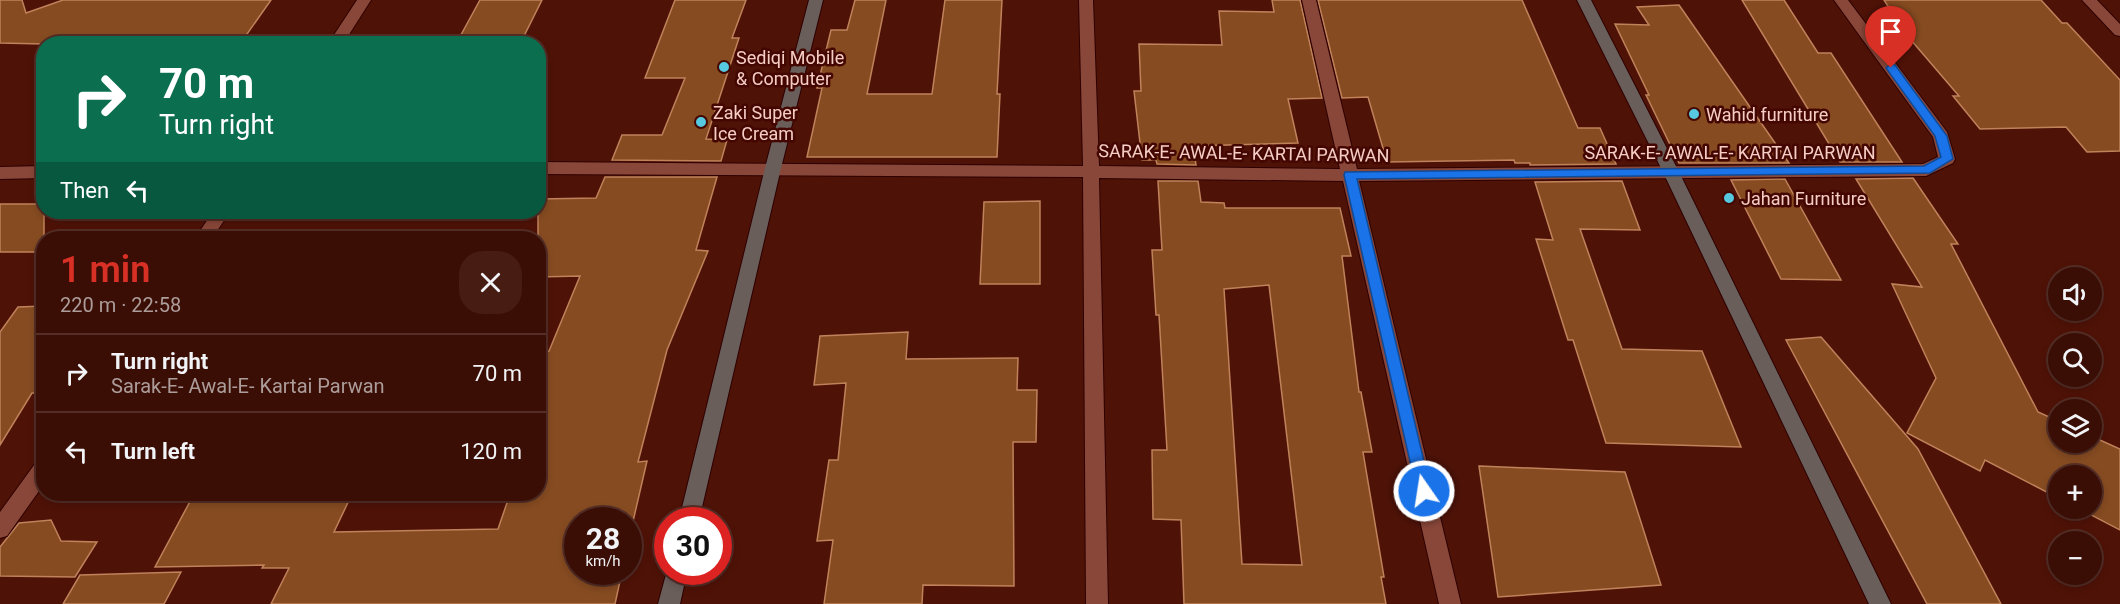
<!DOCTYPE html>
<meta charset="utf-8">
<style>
body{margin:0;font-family:Roboto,sans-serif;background:#461c13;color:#f1f3f6;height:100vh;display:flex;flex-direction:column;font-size:22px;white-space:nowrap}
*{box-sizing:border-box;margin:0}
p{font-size:20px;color:#ac9c9a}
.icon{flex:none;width:33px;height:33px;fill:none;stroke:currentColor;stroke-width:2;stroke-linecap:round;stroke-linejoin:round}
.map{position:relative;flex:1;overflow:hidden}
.details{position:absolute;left:36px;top:231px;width:510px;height:270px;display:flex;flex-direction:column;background:#3b0e05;border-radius:24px;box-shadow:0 3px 9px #0003,0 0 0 2px #542e27}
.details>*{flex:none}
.top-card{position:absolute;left:36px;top:36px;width:510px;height:183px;border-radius:24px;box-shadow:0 3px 9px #0003,0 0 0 2px #542e27;background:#0b6e4f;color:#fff;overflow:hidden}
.controls{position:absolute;left:2048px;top:267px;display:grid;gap:12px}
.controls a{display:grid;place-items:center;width:54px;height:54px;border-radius:50%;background:#3b0e05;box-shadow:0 3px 9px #0003,0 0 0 2px #542e27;font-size:30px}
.speed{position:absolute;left:564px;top:507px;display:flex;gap:12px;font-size:30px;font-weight:700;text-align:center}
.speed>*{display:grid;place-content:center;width:78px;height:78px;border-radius:50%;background:#3b0e05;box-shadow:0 3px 9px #0003,0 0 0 2px #542e27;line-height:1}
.speed small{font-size:15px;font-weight:400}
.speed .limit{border:9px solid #d22;background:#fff;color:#111}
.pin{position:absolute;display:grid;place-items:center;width:51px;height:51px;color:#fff;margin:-62px -26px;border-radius:50% 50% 50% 0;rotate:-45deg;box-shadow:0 0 6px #0007}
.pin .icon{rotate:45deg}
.me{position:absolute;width:66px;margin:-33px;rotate:347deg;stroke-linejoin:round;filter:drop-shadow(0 0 4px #0008)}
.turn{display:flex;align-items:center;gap:21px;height:126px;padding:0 24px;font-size:27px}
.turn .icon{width:78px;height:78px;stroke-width:2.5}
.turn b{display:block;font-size:42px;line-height:51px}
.then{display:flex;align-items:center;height:57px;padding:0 24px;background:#0003;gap:12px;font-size:22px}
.round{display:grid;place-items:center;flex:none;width:63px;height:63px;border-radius:24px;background:#461c13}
.summary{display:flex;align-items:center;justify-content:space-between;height:102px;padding:0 24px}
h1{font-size:36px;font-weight:600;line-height:45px;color:#d93025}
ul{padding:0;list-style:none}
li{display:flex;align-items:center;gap:18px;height:78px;padding:0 24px;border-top:2px solid #542e27}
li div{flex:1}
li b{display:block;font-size:22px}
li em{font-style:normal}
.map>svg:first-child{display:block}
</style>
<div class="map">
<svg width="2120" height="604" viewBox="0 0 2120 604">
<rect width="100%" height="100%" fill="#4f1207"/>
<g fill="#864b21" stroke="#c0825b" stroke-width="1.5" fill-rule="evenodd">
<polygon points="0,0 22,0 26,13 63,0 271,0 240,44 44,44 0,43"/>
<polygon points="480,0 542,0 520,44 456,44"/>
<polygon points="675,0 746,0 732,38 739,38 706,139 727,140 721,161 612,160 622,135 662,135 685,78 645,78"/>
<polygon points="855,0 886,0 867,94 932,94 945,0 1002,0 997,94 1000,94 997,157 807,157 822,88 817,88 831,30 847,30"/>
<polygon points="1272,0 1300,0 1322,98 1288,99 1298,143 1193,146 1196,165 1157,164 1156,160 1142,160 1134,91 1141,91 1139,44 1222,45 1219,11 1274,12"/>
<polygon points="1318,0 1522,0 1578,128 1600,128 1616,164 1530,165 1530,163 1515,163 1514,160 1387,162 1368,97 1342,98"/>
<polygon points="1742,0 1784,0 1818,53 1831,53 1902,162 1840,162"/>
<polygon points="1884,0 2041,0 2062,23 2067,23 2120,80 2120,151 2087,152 2066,127 1980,129 1953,96 1959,96 1905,33"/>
<polygon points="1679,5 1789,163 1679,163 1646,95 1649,95 1615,24 1649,25 1637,7"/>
<polygon points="605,177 717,177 696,250 708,251 667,350 638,462 647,461 628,543 628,520 578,520 578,572 622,572 615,604 271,604 289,568 262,568 264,565 155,567 194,494 352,494 334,532 498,529 510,494 538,494 538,352 549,351 580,276 538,277 538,199 596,198"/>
<polygon points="1913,178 1958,244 1951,244 2038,412 2058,421 2058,442 2091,442 2091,436 2120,449 2120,530 2078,508 2091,508 2091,476 2058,476 2058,498 1985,460 1980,471 1907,433 1936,378 1892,284 1922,287 1856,179"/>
<polygon points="1785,179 1841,280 1781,279 1731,180"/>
<path d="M1158 181H1198L1201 202 1224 203 1225 208H1340L1351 256H1342L1359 392H1361L1372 452H1363L1384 577H1381L1386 604H1184L1181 520 1153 519 1152 450H1167L1159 315H1156L1152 250H1162ZM1269 285 1302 565 1242 564 1224 289Z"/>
<polygon points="1622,181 1640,230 1580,229 1622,349 1702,351 1741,447 1606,443 1573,340 1568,340 1536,239 1553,240 1535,182"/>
<polygon points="1040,201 1040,284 980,284 984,202"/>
<rect x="0" y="204" width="44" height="48"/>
<polygon points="44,306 44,393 32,393 0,445 0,332 18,307"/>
<polygon points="908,332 906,359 1018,358 1017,390 1037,390 1036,442 1013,442 1014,586 923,585 922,604 824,604 833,540 817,541 829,460 838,460 846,383 814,385 820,336"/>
<polygon points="1821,337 1918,449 2001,604 1927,604 1786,340"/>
<polygon points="1479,466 1625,472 1661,585 1498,597"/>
<polygon points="51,520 61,541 97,542 75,577 0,576 0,547 19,523"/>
<polygon points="181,572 164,604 63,604 80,575"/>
</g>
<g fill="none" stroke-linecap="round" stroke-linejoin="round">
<defs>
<g id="minor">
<polygon points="357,0 371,0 343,44 328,44"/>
<polygon points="1079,0 1093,0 1099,166 1340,169 1302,0 1316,0 1357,169 1923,164 1938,157 1933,137 1834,0 1848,0 1947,132 1955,159 1953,163 1926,176 1359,181 1461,604 1439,604 1343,181 1099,178 1108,604 1086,604 1083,177 538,174 538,162 1083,166"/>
<polygon points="2082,0 2097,0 2120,24 2120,36 2115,35"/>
<polygon points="44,166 44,178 0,179 0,167"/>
<polygon points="213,212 230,212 212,238 195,238"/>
<polygon points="44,459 44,484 7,536 0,538 0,512 37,461"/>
</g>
<g id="secondary">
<polygon points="809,0 823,0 781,168 699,520 679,520 765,168"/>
<polygon points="1577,0 1591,0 1679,172 1891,604 1869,604 1663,172"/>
<polygon points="668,567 668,572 687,572 680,604 658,604"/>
</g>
</defs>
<use href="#minor" stroke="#2d0100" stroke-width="2"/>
<use href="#secondary" stroke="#2d0100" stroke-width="2"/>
<use href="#minor" fill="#894739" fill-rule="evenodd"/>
<use href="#secondary" fill="#6a5e5b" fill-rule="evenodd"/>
</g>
<polygon fill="#1a73e8" stroke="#114b97" stroke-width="1.5" points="1891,64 1895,65 1947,136 1953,159 1930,173 1357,179 1431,491 1429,496 1424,498 1418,496 1344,175 1345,172 1924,166 1941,157 1935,136 1886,68"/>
<g fill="#56c9e0" stroke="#430600" stroke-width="2">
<circle cx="724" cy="67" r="6"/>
<circle cx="1694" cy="114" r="6"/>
<circle cx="701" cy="122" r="6"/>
<circle cx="1729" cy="198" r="6"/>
</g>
<g text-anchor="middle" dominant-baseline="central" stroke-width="5" stroke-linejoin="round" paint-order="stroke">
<g font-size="18" fill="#f5cdc4" stroke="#430600" text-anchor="start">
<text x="736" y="57">Sediqi Mobile<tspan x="736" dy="21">&amp; Computer</tspan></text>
<text x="713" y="112">Zaki Super<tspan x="713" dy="21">Ice Cream</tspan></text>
<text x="1706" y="114">Wahid furniture</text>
<text x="1741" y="198">Jahan Furniture</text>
</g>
<g font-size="18" fill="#f5cdc4" stroke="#430600">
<text x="1730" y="152">SARAK-E- AWAL-E- KARTAI PARWAN</text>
<text transform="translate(1244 153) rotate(1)">SARAK-E- AWAL-E- KARTAI PARWAN</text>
</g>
</g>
</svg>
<div class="controls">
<a><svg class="icon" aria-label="sound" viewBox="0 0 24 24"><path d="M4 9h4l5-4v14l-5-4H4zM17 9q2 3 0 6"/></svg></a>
<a><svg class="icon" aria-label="search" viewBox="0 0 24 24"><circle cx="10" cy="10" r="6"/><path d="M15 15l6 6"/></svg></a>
<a><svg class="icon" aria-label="layers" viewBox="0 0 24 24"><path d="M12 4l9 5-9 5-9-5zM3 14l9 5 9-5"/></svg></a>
<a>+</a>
<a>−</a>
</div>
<div class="speed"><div>28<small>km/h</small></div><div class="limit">30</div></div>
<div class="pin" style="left:1891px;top:68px;background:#d93025"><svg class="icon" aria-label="arrive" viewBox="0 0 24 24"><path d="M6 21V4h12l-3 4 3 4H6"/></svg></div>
<svg class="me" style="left:1424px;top:491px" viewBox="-20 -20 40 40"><circle r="17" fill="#1a73e8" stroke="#fff" stroke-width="3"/><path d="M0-11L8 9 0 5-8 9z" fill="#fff"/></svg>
<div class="top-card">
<div class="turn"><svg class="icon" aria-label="right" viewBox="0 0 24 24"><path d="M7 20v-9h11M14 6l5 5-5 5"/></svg><div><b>70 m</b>Turn right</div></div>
<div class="then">Then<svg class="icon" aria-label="left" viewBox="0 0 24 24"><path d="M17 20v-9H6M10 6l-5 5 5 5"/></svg></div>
</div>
<section class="details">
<div class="summary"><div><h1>1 min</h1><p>220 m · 22:58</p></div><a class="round"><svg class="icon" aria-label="close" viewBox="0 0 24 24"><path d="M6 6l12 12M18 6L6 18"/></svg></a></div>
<ul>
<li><svg class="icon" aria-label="right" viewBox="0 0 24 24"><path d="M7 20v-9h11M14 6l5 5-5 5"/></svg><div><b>Turn right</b><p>Sarak-E- Awal-E- Kartai Parwan</p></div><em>70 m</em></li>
<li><svg class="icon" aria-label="left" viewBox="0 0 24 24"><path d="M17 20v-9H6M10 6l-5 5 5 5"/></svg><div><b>Turn left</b></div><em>120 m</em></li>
</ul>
</section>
</div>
